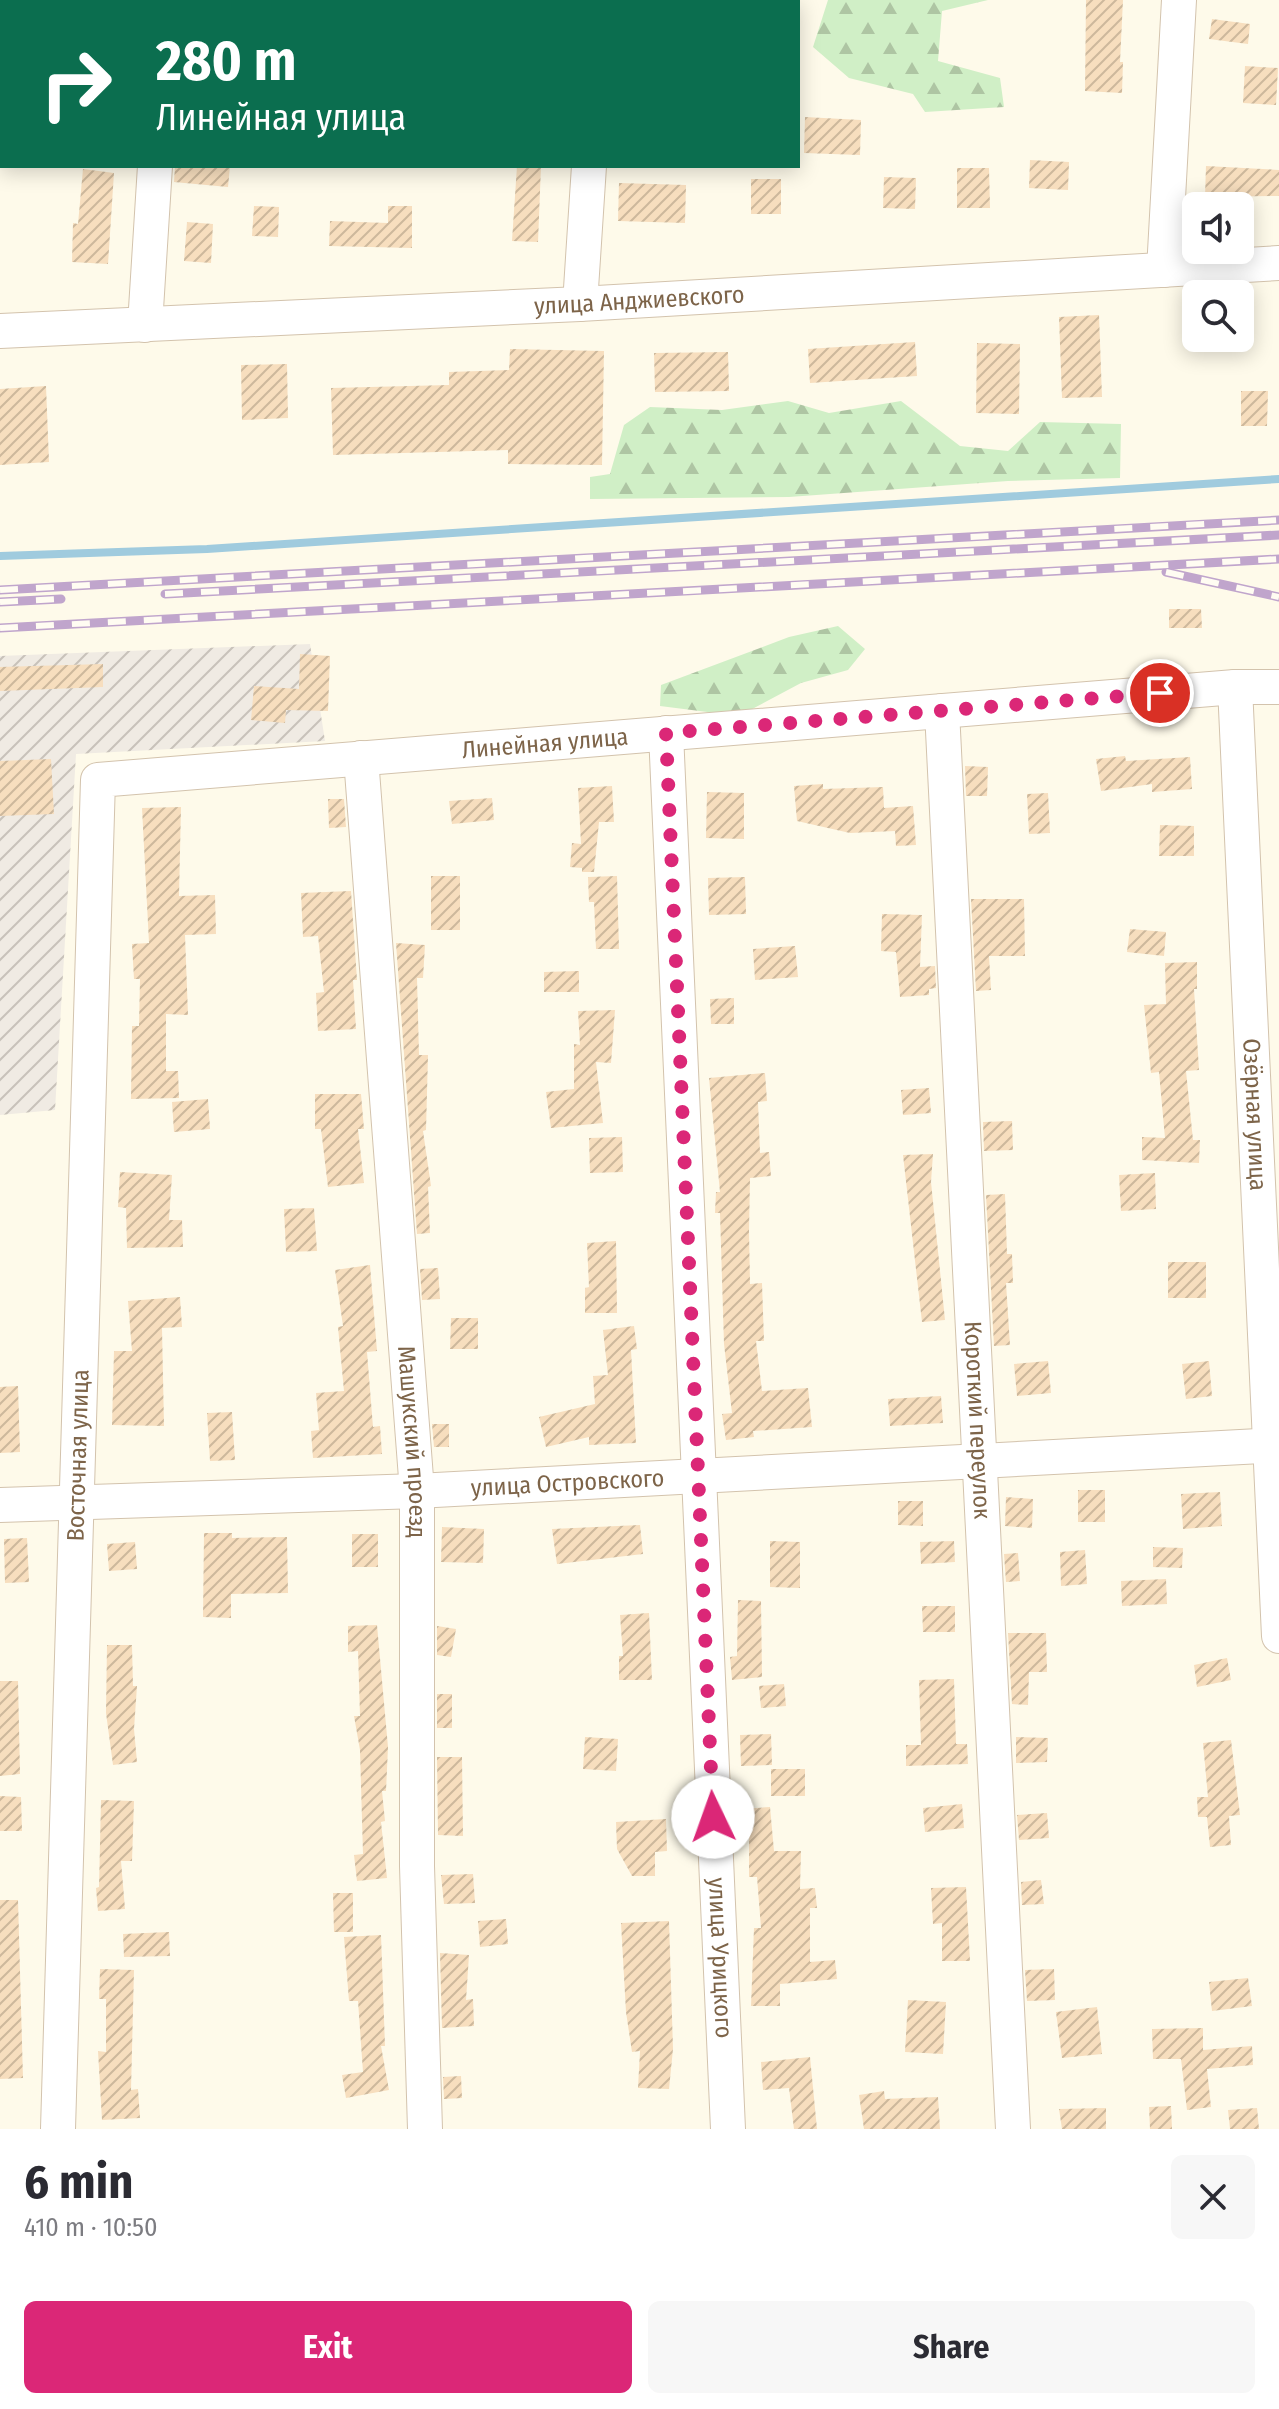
<!DOCTYPE html>
<meta charset="utf-8">
<style>
body{margin:0;font-family:"Fira Sans Condensed",sans-serif;background:#f7f7f7;color:#2b2b33;height:100vh;display:flex;flex-direction:column;font-size:30px;white-space:nowrap}
*{box-sizing:border-box;margin:0}
p{font-size:26px;color:#7c7c81}
.icon{flex:none;width:44px;height:44px;fill:none;stroke:currentColor;stroke-width:2;stroke-linecap:round;stroke-linejoin:round}
.map{position:relative;height:2129px;overflow:hidden}
.details{display:flex;flex-direction:column;background:#fff;flex:1}
.details>*{flex:none}
.top-card{position:absolute;left:0px;top:0px;width:800px;height:168px;box-shadow:0 4px 20px #0003;background:#0b6e4f;color:#fff;overflow:hidden}
.fabs{position:absolute;left:1182px;top:192px;display:grid;gap:16px}
.fabs a{display:grid;place-items:center;width:72px;height:72px;border-radius:12px;background:#fff;box-shadow:0 4px 20px #0003;font-size:40px}
.pin{position:absolute;display:grid;place-items:center;width:68px;height:68px;color:#fff;margin:-34px;border:4px solid #fff;border-radius:50%;box-shadow:0 2px 8px #0007}
.me{position:absolute;width:88px;margin:-44px;rotate:357deg;stroke-linejoin:round;filter:drop-shadow(0 0 6px #0008)}
.turn{display:flex;align-items:center;gap:28px;height:168px;padding:0 24px;font-size:36px}
.turn .icon{width:104px;height:104px;stroke-width:2.5}
.turn b{display:block;font-size:56px;line-height:68px}
.round{display:grid;place-items:center;flex:none;width:84px;height:84px;border-radius:12px;background:#f7f7f7}
.headline{display:flex;align-items:center;justify-content:space-between;height:136px;padding:0 24px}
h1{font-size:48px;font-weight:700;line-height:60px}
.cta{display:flex;gap:16px;margin-top:auto;padding:16px 24px}
.cta a{flex:1;height:92px;border-radius:12px;background:#db2777;color:#fff;font-size:32px;font-weight:700;line-height:92px;text-align:center}
.cta a+a{background:#f7f7f7;color:#2b2b33}
.map>svg:first-child{display:block}
</style>
<div class="map">
<svg width="1279" height="2129" viewBox="0 0 1279 2129">
<defs>
<pattern id="industrial-furrows" width="10" height="10" patternUnits="userSpaceOnUse" patternTransform="scale(2)"><rect width="10" height="10" fill="#f0ebe3"/><path d="M-1 1l2-2M0 10L10 0M9 11l2-2" fill="none" stroke="#c8c2ba"/></pattern>
<pattern id="forest-firs" width="22" height="20" patternUnits="userSpaceOnUse" patternTransform="scale(2)"><rect width="22" height="20" fill="#d0efc6"/><path d="M5 1l3.5 6h-7zM16 11l3.5 6h-7z" fill="#aec5a3"/></pattern>
<pattern id="building-hatch" width="6" height="6" patternUnits="userSpaceOnUse" patternTransform="scale(2)"><rect width="6" height="6" fill="#f7debe"/><path d="M-1 1l2-2M0 6l6-6M5 7l2-2" fill="none" stroke="#cdb89c"/></pattern>
</defs>
<rect width="100%" height="100%" fill="#fefaea"/>
<polygon fill="url(#industrial-furrows)" points="310,644 325,741 76,754 55,1110 0,1115 0,656"/>
<g fill="url(#forest-firs)">
<polygon points="828,0 988,0 942,11 938,61 1000,78 1004,107 925,112 913,94 849,78 813,47"/>
<polygon points="788,401 829,413 901,401 960,446 1008,451 1040,422 1121,424 1120,478 1008,481 789,497 590,499 590,477 610,474 624,425 650,407 722,410"/>
<polygon points="838,626 865,649 848,670 801,683 739,716 660,706 661,685 789,637"/>
</g>
<g fill="none" stroke-linecap="round" stroke-linejoin="round">
<polyline stroke="#a0cbde" stroke-width="8" points="0,556 207,549 1279,479"/>
</g>
<g fill="url(#building-hatch)">
<polygon points="1086,0 1123,0 1120,62 1123,62 1122,93 1085,91"/>
<polygon points="1212,19 1250,24 1248,44 1209,39"/>
<polygon points="1245,66 1278,68 1276,105 1243,103"/>
<polygon points="805,117 861,120 860,155 804,153"/>
<polygon points="1030,160 1069,162 1068,190 1029,188"/>
<polygon points="175,166 230,166 228,187 174,182"/>
<polygon points="517,166 541,166 538,242 512,241"/>
<polygon points="1206,166 1279,170 1279,196 1205,197"/>
<polygon points="957,168 989,168 990,208 957,208"/>
<polygon points="83,169 114,173 108,264 72,262 73,223 78,224"/>
<polygon points="884,177 916,178 915,209 883,208"/>
<rect x="751" y="179" width="30" height="35"/>
<polygon points="619,183 686,185 685,223 618,221"/>
<polygon points="254,206 279,207 278,237 252,236"/>
<polygon points="388,206 412,206 412,248 329,246 330,221 388,223"/>
<polygon points="187,222 213,224 211,263 184,261"/>
<polygon points="1099,315 1102,397 1062,398 1059,317"/>
<polygon points="915,342 917,376 810,383 808,349"/>
<polygon points="977,343 1020,344 1019,414 976,413"/>
<polygon points="510,349 604,351 602,465 508,464 508,450 333,455 331,388 449,385 449,372 509,370"/>
<polygon points="728,352 729,391 655,392 654,353"/>
<polygon points="287,364 288,418 242,420 241,365"/>
<polygon points="46,386 49,462 0,465 0,389"/>
<polygon points="1241,391 1268,391 1267,426 1241,426"/>
<polygon points="1169,609 1201,609 1202,628 1169,628"/>
<polygon points="300,654 330,656 328,711 286,710 285,723 251,720 254,686 299,689"/>
<polygon points="103,664 103,687 0,691 0,667"/>
<polygon points="1125,756 1126,761 1190,757 1192,789 1152,792 1152,784 1101,791 1096,759"/>
<polygon points="51,759 54,814 0,816 0,761"/>
<polygon points="965,766 988,767 987,796 966,796"/>
<polygon points="823,784 823,789 883,787 884,808 913,806 916,845 896,846 895,831 850,833 797,821 794,786"/>
<polygon points="612,786 614,822 599,822 594,872 582,872 582,868 570,867 572,843 581,844 578,788"/>
<polygon points="707,792 744,793 744,839 706,838"/>
<polygon points="1048,793 1050,833 1029,834 1027,794"/>
<polygon points="492,798 494,820 452,824 449,801"/>
<polygon points="328,799 344,799 346,827 329,828"/>
<polygon points="181,807 179,896 215,895 216,934 185,935 188,1015 166,1014 166,1071 178,1071 179,1098 131,1099 132,1026 139,1026 140,979 134,979 132,944 149,943 142,808"/>
<polygon points="1160,825 1194,826 1194,856 1159,856"/>
<rect x="431" y="876" width="29" height="54"/>
<polygon points="617,876 619,949 596,949 594,902 589,902 588,877"/>
<polygon points="745,877 746,914 709,915 708,878"/>
<polygon points="351,891 357,980 353,980 356,1029 318,1031 316,993 324,992 318,936 303,937 301,893"/>
<polygon points="971,899 1024,899 1025,956 989,956 991,990 976,991"/>
<polygon points="882,914 922,915 920,967 935,966 936,988 929,989 929,995 900,997 896,952 881,951"/>
<polygon points="1130,929 1166,932 1164,956 1127,952"/>
<polygon points="396,943 425,945 423,978 417,978 419,1055 428,1055 426,1130 423,1131 431,1186 428,1187 430,1233 417,1234"/>
<polygon points="795,946 798,977 755,980 753,949"/>
<polygon points="1197,962 1197,989 1194,989 1199,1070 1186,1071 1193,1140 1200,1140 1199,1163 1142,1160 1142,1137 1165,1138 1159,1072 1151,1073 1144,1005 1166,1004 1165,963"/>
<polygon points="579,971 579,992 544,992 544,972"/>
<polygon points="734,998 734,1024 711,1024 710,999"/>
<polygon points="615,1010 611,1063 596,1062 603,1123 551,1128 546,1092 574,1089 574,1044 580,1045 578,1011"/>
<polygon points="765,1073 767,1101 758,1102 760,1153 769,1152 771,1176 750,1178 749,1231 750,1284 762,1283 764,1341 756,1341 762,1391 808,1388 812,1427 753,1431 754,1437 726,1440 722,1414 732,1413 724,1344 720,1213 715,1213 716,1192 720,1192 709,1078"/>
<polygon points="929,1088 931,1113 903,1115 901,1090"/>
<polygon points="315,1094 361,1094 364,1129 358,1129 364,1183 328,1187 321,1129 315,1129"/>
<polygon points="208,1099 210,1129 174,1132 172,1102"/>
<polygon points="1012,1121 1013,1150 984,1151 983,1122"/>
<polygon points="622,1137 623,1172 590,1173 589,1138"/>
<polygon points="933,1154 931,1182 945,1320 922,1322 903,1155"/>
<polygon points="120,1172 172,1175 169,1220 182,1220 183,1247 127,1248 126,1208 118,1207"/>
<polygon points="1155,1173 1156,1209 1121,1211 1119,1175"/>
<polygon points="1005,1194 1007,1254 1012,1254 1013,1283 1006,1283 1010,1345 994,1346 986,1195"/>
<polygon points="314,1208 317,1251 286,1252 284,1209"/>
<polygon points="616,1241 617,1313 585,1313 585,1288 589,1287 587,1243"/>
<rect x="1168" y="1262" width="38" height="36"/>
<polygon points="370,1265 377,1351 367,1352 373,1427 380,1426 382,1454 313,1458 311,1431 319,1430 316,1393 344,1391 338,1327 343,1326 335,1270"/>
<polygon points="438,1268 440,1299 422,1300 420,1269"/>
<polygon points="180,1297 182,1327 162,1328 164,1426 112,1425 114,1351 132,1351 128,1301"/>
<polygon points="451,1318 478,1318 478,1349 450,1349"/>
<polygon points="634,1326 637,1349 631,1350 636,1443 589,1445 589,1437 546,1447 539,1417 595,1404 593,1376 608,1375 603,1330"/>
<polygon points="1048,1361 1051,1393 1017,1396 1014,1364"/>
<polygon points="1209,1361 1212,1396 1186,1399 1182,1364"/>
<polygon points="18,1386 20,1452 0,1453 0,1387"/>
<polygon points="941,1396 943,1423 890,1426 888,1399"/>
<polygon points="232,1412 235,1460 210,1461 207,1413"/>
<polygon points="432,1424 449,1424 449,1447 434,1447"/>
<rect x="1078" y="1490" width="27" height="32"/>
<polygon points="1220,1492 1222,1526 1183,1529 1181,1494"/>
<polygon points="1006,1497 1033,1499 1032,1528 1005,1526"/>
<polygon points="898,1501 923,1501 923,1526 898,1525"/>
<polygon points="640,1525 643,1554 557,1564 552,1529"/>
<polygon points="442,1527 484,1529 483,1563 441,1562"/>
<polygon points="204,1533 232,1533 232,1538 287,1537 288,1593 231,1594 231,1618 203,1617"/>
<rect x="352" y="1534" width="26" height="33"/>
<polygon points="27,1538 29,1582 5,1583 4,1539"/>
<polygon points="770,1541 800,1542 800,1588 770,1587"/>
<polygon points="954,1541 955,1562 921,1564 920,1542"/>
<polygon points="135,1542 137,1569 109,1571 107,1544"/>
<polygon points="1153,1547 1183,1548 1182,1568 1153,1567"/>
<polygon points="1085,1550 1087,1584 1061,1586 1060,1552"/>
<polygon points="1018,1553 1020,1581 1006,1582 1004,1554"/>
<polygon points="1166,1579 1167,1604 1122,1606 1121,1581"/>
<polygon points="738,1600 761,1601 762,1677 732,1680 730,1657 737,1656"/>
<polygon points="922,1606 955,1606 955,1632 923,1632"/>
<polygon points="649,1613 652,1680 619,1680 619,1656 623,1656 620,1615"/>
<polygon points="377,1625 388,1747 386,1791 382,1791 385,1821 381,1822 387,1878 357,1881 354,1855 363,1854 360,1750 354,1716 360,1716 358,1651 348,1652 348,1626"/>
<polygon points="437,1626 456,1629 451,1657 437,1655"/>
<polygon points="1008,1633 1046,1633 1047,1672 1029,1672 1028,1705 1012,1704"/>
<polygon points="107,1645 132,1645 133,1686 137,1686 134,1729 137,1762 113,1765 106,1713"/>
<polygon points="1227,1658 1231,1680 1197,1687 1194,1665"/>
<polygon points="954,1679 956,1744 967,1744 968,1764 906,1766 906,1745 921,1745 919,1680"/>
<polygon points="0,1681 18,1681 20,1774 0,1776"/>
<polygon points="784,1684 786,1706 761,1708 759,1686"/>
<rect x="437" y="1694" width="15" height="34"/>
<polygon points="771,1734 772,1765 741,1766 740,1735"/>
<polygon points="585,1737 618,1739 616,1771 583,1769"/>
<polygon points="1016,1737 1048,1738 1047,1762 1016,1763"/>
<polygon points="1231,1740 1240,1815 1229,1816 1231,1845 1210,1847 1207,1817 1198,1817 1197,1797 1208,1797 1203,1743"/>
<polygon points="437,1757 462,1757 463,1836 438,1835"/>
<rect x="771" y="1769" width="34" height="27"/>
<polygon points="0,1796 21,1797 22,1831 0,1831"/>
<polygon points="101,1800 134,1801 132,1861 121,1861 125,1909 98,1911 96,1888 99,1887"/>
<polygon points="962,1804 964,1828 925,1832 923,1808"/>
<polygon points="770,1807 774,1851 801,1851 800,1889 815,1888 817,1908 810,1908 810,1962 835,1960 837,1979 780,1984 780,2006 751,2006 754,1928 761,1928 757,1877 749,1877 749,1834 742,1835 739,1809"/>
<polygon points="1047,1813 1049,1838 1019,1840 1017,1815"/>
<polygon points="666,1819 667,1851 655,1852 655,1876 632,1876 617,1849 616,1822"/>
<polygon points="473,1874 475,1903 444,1904 441,1875"/>
<polygon points="1041,1880 1044,1904 1022,1905 1021,1882"/>
<polygon points="966,1887 970,1961 942,1961 942,1923 933,1924 931,1888"/>
<polygon points="333,1893 353,1893 353,1932 334,1932"/>
<polygon points="0,1900 18,1900 23,2078 0,2079"/>
<polygon points="506,1919 508,1944 480,1947 478,1921"/>
<polygon points="669,1921 673,2049 669,2089 638,2088 640,2051 632,2052 626,2012 621,1923"/>
<polygon points="169,1932 170,1956 124,1957 123,1934"/>
<polygon points="381,1935 385,2046 381,2046 389,2090 346,2098 342,2075 363,2072 358,2001 349,2001 344,1937"/>
<polygon points="440,1953 469,1955 466,2000 473,1999 474,2026 442,2028"/>
<polygon points="100,1969 134,1970 131,2090 138,2089 140,2118 102,2120 98,2051 106,2052 106,1999 99,1999"/>
<polygon points="1054,1969 1055,2000 1027,2001 1025,1970"/>
<polygon points="1248,1978 1252,2006 1212,2011 1209,1982"/>
<polygon points="908,2000 946,2002 943,2054 905,2052"/>
<polygon points="1097,2007 1102,2054 1062,2058 1056,2012"/>
<polygon points="1203,2028 1203,2050 1252,2046 1253,2065 1207,2069 1211,2107 1187,2110 1181,2059 1153,2059 1152,2029"/>
<polygon points="810,2057 817,2129 794,2129 789,2088 763,2090 761,2062"/>
<polygon points="461,2076 462,2098 444,2099 443,2077"/>
<polygon points="884,2091 885,2099 938,2097 940,2129 864,2129 859,2095"/>
<polygon points="1171,2106 1172,2129 1150,2129 1149,2107"/>
<polygon points="1106,2108 1106,2129 1062,2129 1059,2109"/>
<polygon points="1257,2108 1259,2129 1230,2129 1228,2110"/>
</g>
<g fill="none" stroke-linecap="round" stroke-linejoin="round">
<defs>
<g id="minor">
<polyline points="166,2 167,0"/>
<polyline points="599,2 599,0"/>
<polyline points="1164,270 1179,0"/>
<polyline points="580,304 589,166"/>
<polyline points="145,325 155,166"/>
<path id="s1" d="M0 331 580 304 1279 263"/>
<path id="s2" d="M1235 687 1279 1636"/>
<path id="s3" d="M942 711 1013 2129"/>
<path id="s4" d="M666 733 728 2129"/>
<path id="s5" d="M361 758 417 1491V1866L425 2129"/>
<path id="s6" d="M0 1505 417 1491 1279 1445"/>
<path id="s7" d="M58 2129 98 780 1235 687H1279"/>
</g>
</defs>
<use href="#minor" stroke="#d3c3ad" stroke-width="36"/>
<use href="#minor" stroke="#fff" stroke-width="34"/>
<defs>
<g id="rail">
<polyline points="1166,572 1279,597"/>
<polyline points="0,590 1279,520"/>
<polyline points="165,594 1279,535"/>
<polyline points="0,602 61,599"/>
<polyline points="0,628 1279,559"/>
</g>
</defs>
<use href="#rail" stroke="#c0a5cc" stroke-width="9"/>
<use href="#rail" stroke="#fffcf2" stroke-width="6" stroke-dasharray="18" stroke-linecap="butt"/>
</g>
<g fill="none" stroke-linecap="round" stroke-linejoin="round">
<polyline stroke="#db2777" stroke-width="14" stroke-dasharray="0 25.2" points="713,1817 666,733 1160,693"/>
</g>
<g text-anchor="middle" dominant-baseline="central" stroke-width="6" stroke-linejoin="round" paint-order="stroke">
<g font-size="24" fill="#7d6449" stroke="#fffcf2">
<text stroke="none"><textPath href="#s1" startOffset="640">улица Анджиевского</textPath></text>
<text stroke="none"><textPath href="#s7" startOffset="1798">Линейная улица</textPath></text>
<text stroke="none"><textPath href="#s2" startOffset="428">Озёрная улица</textPath></text>
<text stroke="none"><textPath href="#s3" startOffset="710">Короткий переулок</textPath></text>
<text stroke="none"><textPath href="#s5" startOffset="686">Машукский проезд</textPath></text>
<text stroke="none"><textPath href="#s7" startOffset="674">Восточная улица</textPath></text>
<text stroke="none"><textPath href="#s6" startOffset="568">улица Островского</textPath></text>
<text stroke="none"><textPath href="#s4" startOffset="1226">улица Урицкого</textPath></text>
</g>
</g>
</svg>
<div class="fabs">
<a><svg class="icon" aria-label="sound" viewBox="0 0 24 24"><path d="M4 9h4l5-4v14l-5-4H4zM17 9q2 3 0 6"/></svg></a>
<a><svg class="icon" aria-label="search" viewBox="0 0 24 24"><circle cx="10" cy="10" r="6"/><path d="M15 15l6 6"/></svg></a>
</div>
<div class="pin" style="left:1160px;top:693px;background:#d93025"><svg class="icon" aria-label="arrive" viewBox="0 0 24 24"><path d="M6 21V4h12l-3 4 3 4H6"/></svg></div>
<svg class="me" style="left:713px;top:1817px" viewBox="-20 -20 40 40"><circle r="19" fill="#fff"/><path d="M0-13L10 11 0 6-10 11z" fill="#db2777"/></svg>
<div class="top-card">
<div class="turn"><svg class="icon" aria-label="right" viewBox="0 0 24 24"><path d="M7 20v-9h11M14 6l5 5-5 5"/></svg><div><b>280 m</b>Линейная улица</div></div>
</div>
</div>
<section class="details">
<div class="headline"><div><h1>6 min</h1><p>410 m · 10:50</p></div><a class="round"><svg class="icon" aria-label="close" viewBox="0 0 24 24"><path d="M6 6l12 12M18 6L6 18"/></svg></a></div>
<div class="cta"><a>Exit</a><a>Share</a></div>
</section>
